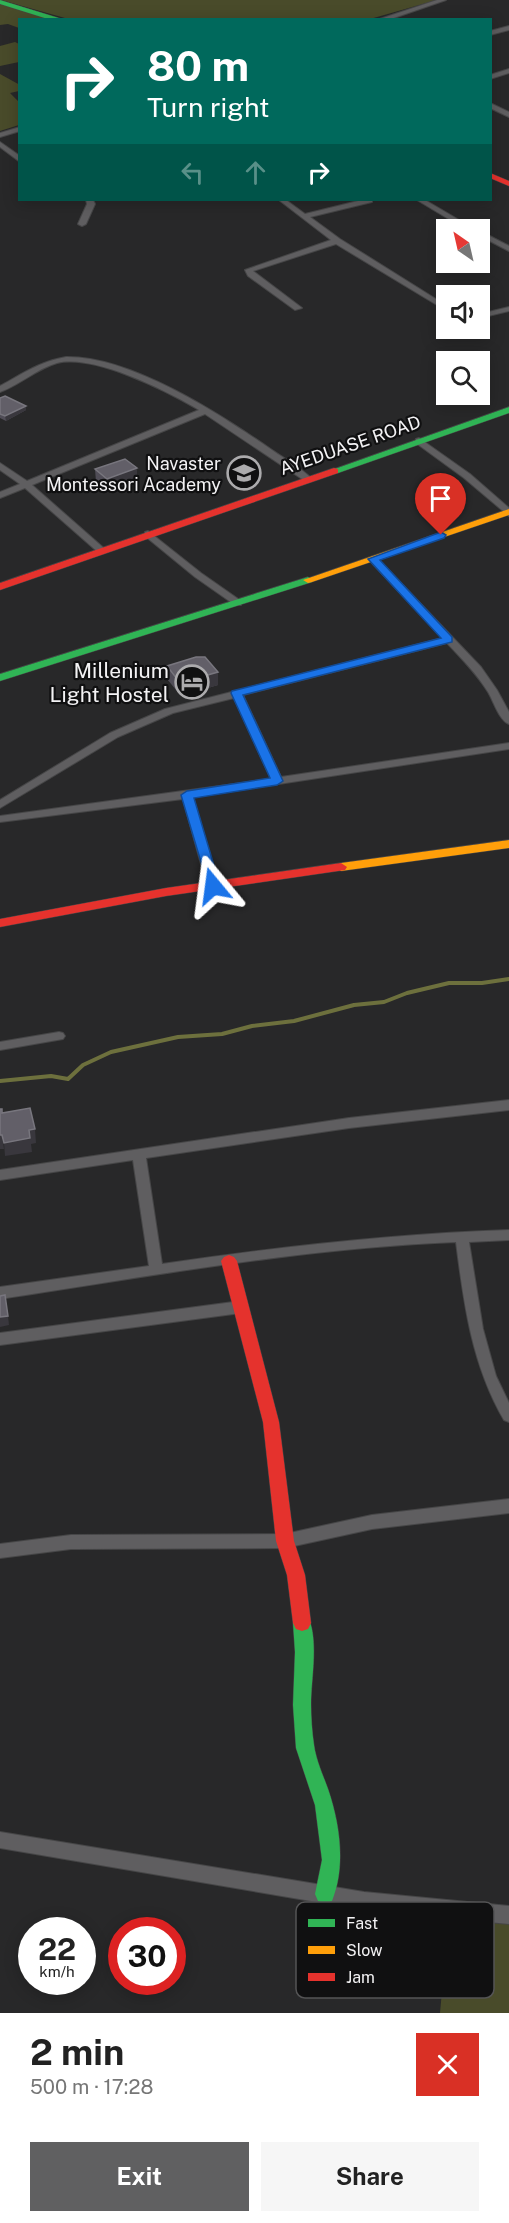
<!DOCTYPE html>
<meta charset="utf-8">
<style>
body{margin:0;font-family:"Public Sans",sans-serif;background:#f6f6f6;color:#222;height:100vh;display:flex;flex-direction:column;font-size:22px;white-space:nowrap}
*{box-sizing:border-box;margin:0}
p{font-size:20px;color:#767676}
.icon{flex:none;width:33px;height:33px;fill:none;stroke:currentColor;stroke-width:2;stroke-linecap:round;stroke-linejoin:round}
.map{position:relative;height:2013px;overflow:hidden}
.drawer{display:flex;flex-direction:column;background:#fff;flex:1}
.drawer>*{flex:none}
.banner{position:absolute;left:18px;top:18px;width:474px;height:183px;border-radius:0px;box-shadow:0 3px 15px #0003;background:#00695c;color:#fff;overflow:hidden}
.needle{width:39px;rotate:326deg}
.tools{position:absolute;left:436px;top:219px;display:grid;gap:12px}
.tools a{display:grid;place-items:center;width:54px;height:54px;border-radius:0px;background:#fff;box-shadow:0 3px 15px #0003;font-size:30px}
.speed{position:absolute;left:18px;top:1917px;display:flex;gap:12px;font-size:30px;font-weight:700;text-align:center}
.speed>*{display:grid;place-content:center;width:78px;height:78px;border-radius:50%;background:#fff;box-shadow:0 3px 15px #0003;line-height:1}
.speed small{font-size:15px;font-weight:400}
.speed .limit{border:9px solid #d22;background:#fff;color:#111}
.pin{position:absolute;display:grid;place-items:center;width:51px;height:51px;color:#fff;margin:-62px -26px;border-radius:50% 50% 50% 0;rotate:-45deg;box-shadow:0 0 6px #0007}
.pin .icon{rotate:45deg}
.me{position:absolute;width:66px;margin:-33px;rotate:344deg;stroke-linejoin:round;filter:drop-shadow(0 0 4px #0008)}
.turn{display:flex;align-items:center;gap:21px;height:126px;padding:0 30px;font-size:27px}
.turn .icon{width:78px;height:78px;stroke-width:2.5}
.turn b{display:block;font-size:42px;line-height:51px}
.lanes{display:flex;align-items:center;height:57px;padding:0 30px;background:#0003;justify-content:center;gap:30px;direction:ltr}
.lanes .off{opacity:.35}
.round{display:grid;place-items:center;flex:none;width:63px;height:63px;border-radius:0px;background:#f6f6f6}
.headline{display:flex;align-items:center;justify-content:space-between;height:102px;padding:0 30px}
h1{font-size:36px;font-weight:700;line-height:45px}
.primary-button{display:flex;gap:12px;margin-top:auto;padding:12px 30px}
.primary-button a{flex:1;height:69px;border-radius:0px;background:#606061;color:#fff;font-size:24px;font-weight:700;line-height:69px;text-align:center}
.primary-button a+a{background:#f6f6f6;color:#222}
.map>svg:first-child{display:block}
</style>
<div class="map">
<svg width="509" height="2013" viewBox="0 0 509 2013">
<rect width="100%" height="100%" fill="#282829"/>
<g fill="#494b2a">
<polygon points="1,0 437,0 370,19 72,20"/>
<polygon points="0,4 54,19 20,20 19,28 8,24 0,25"/>
<polygon points="15,42 19,44 19,62 0,66 0,46"/>
<polygon points="0,74 20,85 19,91 10,93 19,102 19,125 0,131"/>
<polygon points="449,1914 509,1924 509,2013 440,2013"/>
</g>
<g fill="none" stroke-linecap="round" stroke-linejoin="round">
<polyline stroke="#6d703d" stroke-width="4" points="0,1081 51,1076 68,1079 83,1065 111,1052 178,1037 222,1034 252,1026 294,1021 354,1005 384,1002 407,993 449,983 482,983 509,979"/>
<defs>
<g id="street">
<polygon points="437,0 446,0 388,20 377,20"/>
<polygon points="509,26 509,30 490,35 490,31"/>
<polygon points="509,69 509,73 490,79 490,75"/>
<polygon points="490,103 509,112 509,117 490,108"/>
<polygon points="20,127 20,131 0,137 0,133"/>
<polygon points="0,142 20,156 20,162 0,147"/>
<polygon points="86,200 93,200 95,204 86,224 82,226 78,224 87,204"/>
<polygon points="279,200 286,200 305,214 362,200 372,200 372,202 310,217 340,239 447,306 447,311 336,244 253,271 302,308 295,310 248,276 245,270 331,240"/>
<polygon points="417,200 425,200 476,230 467,230"/>
<polygon points="480,231 509,246 509,251 480,236"/>
<polygon points="509,307 509,311 480,318 480,314"/>
<path d="M66 357C131 356 220 414 272 450 285 459 301 468 312 479L308 482 305 481 205 414 32 485 107 551 102 554 99 553 25 488 0 498V492L20 484 0 470V463L27 481 199 410C167 391 94 354 57 363 36 369 20 385 0 392V386C22 374 41 361 66 357Z"/>
<polygon points="419,438 470,474 509,508 509,516 464,478 416,443 416,439"/>
<polygon points="148,531 201,573 241,601 241,605 235,605 195,577 145,536 145,532"/>
<path d="M373 556 376 557 481 667 497 690 509 712V724C499 720 494 702 488 692 477 674 462 659 447 643L243 695 281 777 509 743V749L193 797 219 886 213 890 207 886 183 799 0 822V816L271 779 234 698 173 713 118 737 0 808V800L110 733 165 709 443 638 370 561 368 559Z"/>
<polygon points="59,1032 63,1033 65,1036 63,1039 0,1050 0,1042"/>
<path d="M509 1100V1110L349 1128 146 1158 162 1264C277 1247 393 1234 509 1230V1240L469 1242 483 1329 496 1376 509 1403V1422L504 1420C472 1365 464 1305 456 1242 303 1248 151 1276 0 1299V1287L149 1266 133 1160 0 1180V1170L349 1118Z"/>
<polygon points="241,1301 246,1303 248,1307 246,1311 241,1313 0,1345 0,1333"/>
<polygon points="509,1499 509,1513 372,1529 285,1548 71,1549 0,1558 0,1544 71,1535 285,1534 372,1515"/>
<polygon points="0,1832 364,1892 509,1906 509,1924 364,1910 0,1848"/>
</g>
<g id="fast">
<polygon points="0,0 62,19 63,20 51,20 0,4"/>
<polygon points="509,407 509,413 338,473 330,473 329,471"/>
<polygon points="308,577 313,580 312,582 0,681 0,674"/>
<path d="M302 1615 308 1617C319 1640 311 1679 311 1704 311 1717 312 1732 314 1745 316 1760 323 1775 328 1789 340 1824 346 1866 332 1901L325 1904 318 1901 315 1894 322 1860 315 1805 296 1748 293 1705 295 1652 293 1623 296 1617Z"/>
</g>
<g id="slow">
<polygon points="509,509 509,515 312,582 308,583 303,580"/>
<polygon points="509,840 509,848 341,871 335,867 341,863"/>
</g>
<g id="jam">
<polygon points="490,173 509,181 509,186 490,178"/>
<polygon points="334,468 338,469 338,473 0,590 0,583"/>
<polygon points="341,863 347,867 345,870 166,896 0,927 0,919 166,888"/>
<polygon points="229,1255 234,1257 237,1261 279,1422 294,1541 305,1575 311,1623 308,1629 302,1631 296,1629 293,1623 287,1575 276,1541 263,1422 221,1261 224,1257"/>
</g>
</defs>
<use href="#street" stroke="#464647" stroke-width="2"/>
<use href="#fast" stroke="#464647" stroke-width="1"/>
<use href="#slow" stroke="#464647" stroke-width="1"/>
<use href="#jam" stroke="#464647" stroke-width="1"/>
<use href="#street" fill="#5f5e60" fill-rule="evenodd"/>
<use href="#fast" fill="#30b455" fill-rule="evenodd"/>
<use href="#slow" fill="#ff9f0a" fill-rule="evenodd"/>
<use href="#jam" fill="#e5322d" fill-rule="evenodd"/>
</g>
<g fill="#504d57">
<polygon points="0,398 26,406 26,410 6,421 0,418"/>
<polygon points="95,469 137,481 107,492 96,482"/>
<polygon points="167,666 218,685 181,696 167,679"/>
</g>
<g fill="#39373d">
<polygon points="26,406 26,410 6,421 5,416"/>
<polygon points="137,468 137,481 107,492 107,479"/>
<polygon points="218,672 218,685 181,696 180,683"/>
<polygon points="35,1129 36,1143 31,1144 32,1152 5,1156 4,1143 29,1130"/>
<polygon points="0,1135 2,1135 4,1149 0,1149"/>
<polygon points="8,1316 9,1325 0,1327 0,1317"/>
</g>
<g fill="#625f68" stroke="#78767e" stroke-width="1.5">
<polygon points="5,396 26,406 5,416 0,414 0,398"/>
<polygon points="125,459 137,468 107,479 95,469"/>
<polygon points="196,657 205,657 218,672 180,683 167,666"/>
<polygon points="30,1108 35,1129 29,1130 30,1138 4,1143 2,1135 0,1135 0,1109 2,1109 2,1113"/>
<polygon points="5,1295 8,1316 0,1317 0,1296"/>
</g>
<polygon fill="#1a73e8" stroke="#114b97" stroke-width="1.5" points="441,532 446,535 444,538 380,560 452,637 452,642 243,695 283,781 277,785 194,798 220,886 218,889 209,889 181,795 187,791 270,778 231,693 232,691 441,638 368,559"/>
<defs>
<symbol id="school-ring" viewBox="-11 -11 22 22"><circle r="9.5" fill="#101011" stroke="#acabad" stroke-width="1.5"/><path d="M0-5L7-2L0 1L-7-2ZM-4 1L0 2.5L4 1V4Q0 6-4 4Z" fill="#acabad"/></symbol>
<symbol id="hotel-ring" viewBox="-11 -11 22 22"><circle r="9.5" fill="#101011" stroke="#acabad" stroke-width="1.5"/><path d="M-6-4.5h1.5V1H6V5H4.5V3h-9V5H-6ZM-4 0a1.8 1.8 0 1 1 3.6 0ZM.5 0V-2.5h3Q6-2.5 6 0Z" fill="#acabad"/></symbol>
</defs>
<g fill-rule="evenodd">
<use href="#school-ring" x="225" y="454" width="38" height="38"/>
<use href="#hotel-ring" x="173" y="663" width="38" height="38"/>
</g>
<g text-anchor="middle" dominant-baseline="central" stroke-width="4.5" stroke-linejoin="round" paint-order="stroke">
<g font-size="18" fill="#f3f2f4" stroke="#101011">
<text transform="translate(350 445) rotate(-19)">AYEDUASE ROAD</text>
</g>
<g font-size="18" fill="#f3f2f4" stroke="#101011" text-anchor="end">
<text x="221" y="463">Navaster<tspan x="221" dy="21">Montessori Academy</tspan></text>
</g>
<g font-size="21" fill="#f3f2f4" stroke="#101011" text-anchor="end">
<text x="169" y="670">Millenium<tspan x="169" dy="24">Light Hostel</tspan></text>
</g>
</g>
<rect x="296" y="1902" width="198" height="96" rx="9" fill="#101011" stroke="#545455" stroke-width="1.5"/>
<rect x="308" y="1919" width="27" height="8" fill="#30b455"/>
<rect x="308" y="1946" width="27" height="8" fill="#ff9f0a"/>
<rect x="308" y="1973" width="27" height="8" fill="#e5322d"/>
<g font-size="16" fill="#f3f2f4">
<text x="346" y="1929">Fast</text>
<text x="346" y="1956">Slow</text>
<text x="346" y="1983">Jam</text>
</g>
</svg>
<div class="tools">
<a><svg class="needle" viewBox="-14 -14 28 28"><path d="M0-13l5 13h-10z" fill="#e53935"/><path d="M0 13l5-13h-10z" fill="#767676"/></svg></a>
<a><svg class="icon" aria-label="sound" viewBox="0 0 24 24"><path d="M4 9h4l5-4v14l-5-4H4zM17 9q2 3 0 6"/></svg></a>
<a><svg class="icon" aria-label="search" viewBox="0 0 24 24"><circle cx="10" cy="10" r="6"/><path d="M15 15l6 6"/></svg></a>
</div>
<div class="speed"><div>22<small>km/h</small></div><div class="limit">30</div></div>
<div class="pin" style="left:441px;top:535px;background:#d93025"><svg class="icon" aria-label="arrive" viewBox="0 0 24 24"><path d="M6 21V4h12l-3 4 3 4H6"/></svg></div>
<svg class="me" style="left:213px;top:886px" viewBox="-20 -20 40 40"><path d="M0-17L14 15 0 8-14 15z" fill="#1a73e8" stroke="#fff" stroke-width="4"/></svg>
<div class="banner">
<div class="turn"><svg class="icon" aria-label="right" viewBox="0 0 24 24"><path d="M7 20v-9h11M14 6l5 5-5 5"/></svg><div><b>80 m</b>Turn right</div></div>
<div class="lanes"><svg class="icon off" aria-label="left" viewBox="0 0 24 24"><path d="M17 20v-9H6M10 6l-5 5 5 5"/></svg><svg class="icon off" aria-label="ahead" viewBox="0 0 24 24"><path d="M12 20V5M6 11l6-6 6 6"/></svg><svg class="icon" aria-label="right" viewBox="0 0 24 24"><path d="M7 20v-9h11M14 6l5 5-5 5"/></svg></div>
</div>
</div>
<section class="drawer">
<div class="headline"><div><h1>2 min</h1><p>500 m · 17:28</p></div><a class="round" style="background:#d93025;color:#fff"><svg class="icon" aria-label="close" viewBox="0 0 24 24"><path d="M6 6l12 12M18 6L6 18"/></svg></a></div>
<div class="primary-button"><a>Exit</a><a>Share</a></div>
</section>
